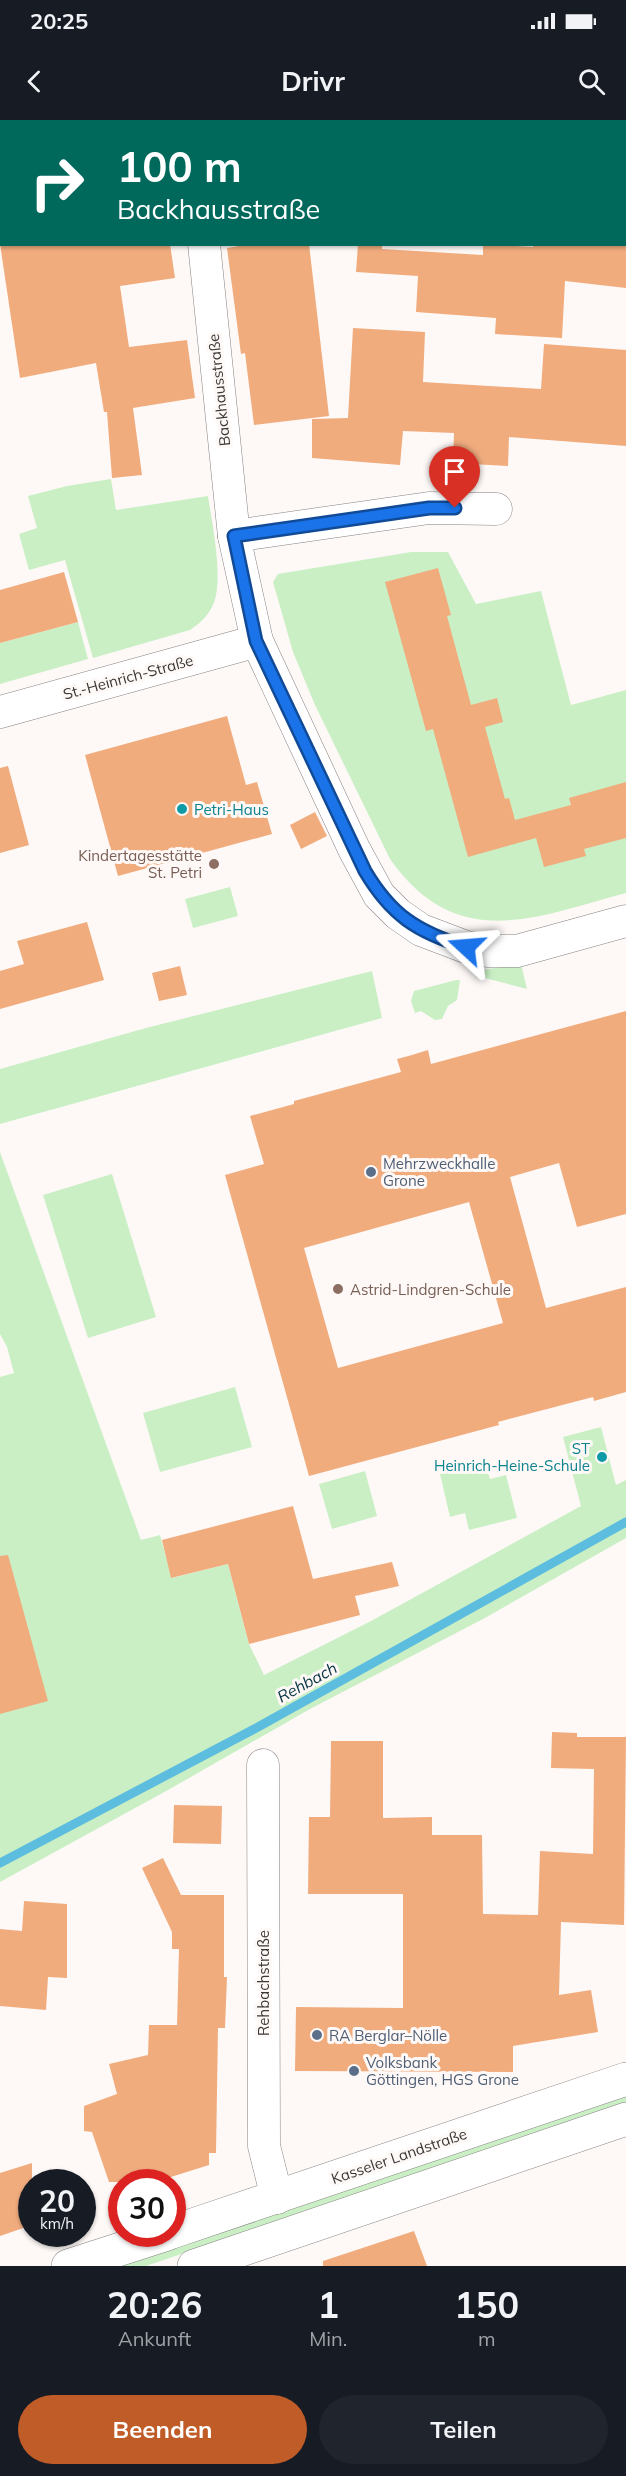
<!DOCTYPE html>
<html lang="de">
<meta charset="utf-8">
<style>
body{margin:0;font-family:Mulish,sans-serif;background:#20242c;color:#f1f3f6;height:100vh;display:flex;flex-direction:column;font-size:22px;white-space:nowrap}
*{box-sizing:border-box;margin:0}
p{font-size:20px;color:#9ea1a6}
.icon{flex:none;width:33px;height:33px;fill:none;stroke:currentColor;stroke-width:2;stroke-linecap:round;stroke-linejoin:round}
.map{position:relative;height:2146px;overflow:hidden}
.panel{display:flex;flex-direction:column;background:#171b24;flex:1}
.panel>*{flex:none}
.guide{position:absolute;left:0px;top:0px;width:627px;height:126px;box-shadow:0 2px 4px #0004;background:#00695c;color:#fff;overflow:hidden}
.speed{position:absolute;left:18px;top:2049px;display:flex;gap:12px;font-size:30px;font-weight:700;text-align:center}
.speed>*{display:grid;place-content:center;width:78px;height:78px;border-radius:50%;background:#171b24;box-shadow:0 2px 4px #0004;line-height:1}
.speed small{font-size:15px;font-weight:400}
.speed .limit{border:9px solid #d22;background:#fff;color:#111}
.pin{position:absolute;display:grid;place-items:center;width:51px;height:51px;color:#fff;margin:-62px -26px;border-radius:50% 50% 50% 0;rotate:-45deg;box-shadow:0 0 6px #0007}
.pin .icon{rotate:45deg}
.me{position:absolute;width:66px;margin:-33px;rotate:289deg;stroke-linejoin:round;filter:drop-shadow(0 0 4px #0008)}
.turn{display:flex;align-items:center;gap:21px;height:126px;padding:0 18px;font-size:27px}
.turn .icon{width:78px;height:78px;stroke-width:2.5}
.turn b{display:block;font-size:42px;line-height:51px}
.eta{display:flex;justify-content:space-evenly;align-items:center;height:102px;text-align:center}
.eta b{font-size:36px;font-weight:700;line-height:42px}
.button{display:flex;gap:12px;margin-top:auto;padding:12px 18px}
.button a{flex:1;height:69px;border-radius:36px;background:#c05c27;color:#fff;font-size:24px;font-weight:700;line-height:69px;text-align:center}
.button a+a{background:#20242c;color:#f1f3f6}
.status{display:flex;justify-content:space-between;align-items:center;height:42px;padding:0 30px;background:#171b24;direction:ltr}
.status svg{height:16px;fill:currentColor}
header{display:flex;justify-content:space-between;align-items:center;height:78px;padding:0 18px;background:#171b24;font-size:27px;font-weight:700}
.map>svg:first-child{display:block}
</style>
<div class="status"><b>20:25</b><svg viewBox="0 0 49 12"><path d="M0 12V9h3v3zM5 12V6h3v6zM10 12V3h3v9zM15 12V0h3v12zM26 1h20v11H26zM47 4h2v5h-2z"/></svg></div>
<header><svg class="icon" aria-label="back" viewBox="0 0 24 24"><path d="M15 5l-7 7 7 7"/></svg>Drivr<svg class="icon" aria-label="search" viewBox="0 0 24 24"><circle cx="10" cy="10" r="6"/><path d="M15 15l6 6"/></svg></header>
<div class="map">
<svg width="626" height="2146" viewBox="0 0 626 2146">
<rect width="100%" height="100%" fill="#fef9f7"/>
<g fill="#caefc5">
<path d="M111 359 116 390 208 376C212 403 225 464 212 487 207 497 199 504 190 510L93 538 65 440 29 450 19 414 37 408 28 376 67 366Z"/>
<path d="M411 432H448L476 484 541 471 571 585 626 570V773C534 798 456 833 390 739L315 585 293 532 273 462 278 454Z"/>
<polygon points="78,502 88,539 0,564 0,523"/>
<polygon points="230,767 238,796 193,808 185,779"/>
<polygon points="521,844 527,869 481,857 481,850"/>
<polygon points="372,851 382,898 0,1004 0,949 146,908"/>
<polygon points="456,860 460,860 457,880 448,886 442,899 435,900 421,891 415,893 411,881 414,871"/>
<polygon points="0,1032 141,1420 160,1415 172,1458 228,1444 249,1524 264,1555 371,1501 581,1386 563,1317 601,1307 616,1365 626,1360 626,1418 483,1499 310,1589 168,1670 0,1762 0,1257 14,1253 7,1227 0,1214"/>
<polygon points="112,1054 156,1197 88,1218 43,1075"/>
<polygon points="235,1267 252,1327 160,1352 143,1293"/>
<polygon points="485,1343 490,1359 506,1355 517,1398 469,1410 465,1393 450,1397 440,1354"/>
<polygon points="365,1351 377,1396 332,1409 319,1364"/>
<polygon points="626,1975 626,1983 146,2146 113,2146"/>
</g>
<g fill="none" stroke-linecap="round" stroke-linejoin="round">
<polyline stroke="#5dbdde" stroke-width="9" points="0,1743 258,1607 626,1402"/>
</g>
<g fill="#f1ac7e" fill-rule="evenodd">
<polygon points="0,124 170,124 175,158 120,166 129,227 187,220 195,278 133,288 142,355 112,358 107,292 104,292 96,243 20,258"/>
<polygon points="251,124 309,124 329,296 254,305 245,233 241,234 227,128"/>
<polygon points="358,124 382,124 382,129 483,135 483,124 533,127 533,124 626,126 626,168 565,161 562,218 495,214 496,198 416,192 418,156 356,152"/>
<polygon points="353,208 425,212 423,262 541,269 544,224 626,230 626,326 509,317 508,346 453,343 454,313 403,311 400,345 312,338 312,299 348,298"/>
<polygon points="438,448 451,495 447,496 471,585 497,578 503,602 485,607 505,679 509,678 515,700 571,685 569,678 626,662 626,718 584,729 586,736 544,747 536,718 468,737 433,609 426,611 385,462"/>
<polygon points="64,452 78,502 0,523 0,470"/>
<polygon points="227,596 246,665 257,662 272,714 118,756 85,635"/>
<polygon points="8,646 29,725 0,733 0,648"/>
<polygon points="315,692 327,716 301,729 290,705"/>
<polygon points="87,802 104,860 0,889 0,851 24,844 17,821"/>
<polygon points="180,846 187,875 159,881 152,853"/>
<path d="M626 891V1094L577 1107 559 1043 510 1057 546 1188 626 1167V1272L594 1281 593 1277 498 1302 499 1305 309 1356 225 1055 264 1044 250 996 294 984V981L401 952 397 939 412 935 428 930 431 944ZM469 1082 503 1203 338 1248 304 1128Z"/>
<polygon points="293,1386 313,1459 392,1442 399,1466 355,1476 360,1495 249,1524 228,1444 171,1458 162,1420"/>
<polygon points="8,1435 48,1581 0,1594 0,1436"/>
<polygon points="552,1612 577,1613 577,1617 626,1617 624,1805 561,1802 559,1875 591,1870 598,1912 513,1926 513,1952 295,1951 296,1887 403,1888 403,1774 308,1774 309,1697 330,1697 331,1621 383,1621 383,1698 432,1697 432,1715 482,1715 483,1794 538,1795 540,1731 593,1734 594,1649 551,1648"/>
<polygon points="174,1685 222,1686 221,1724 173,1723"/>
<polygon points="163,1738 181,1775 224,1775 224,1857 227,1857 225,1908 218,1908 216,2033 209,2033 209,2045 155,2062 109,2062 92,2012 84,2011 84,1986 117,1974 109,1944 148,1935 149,1905 177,1905 179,1829 172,1829 172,1812 142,1748"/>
<polygon points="24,1781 67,1784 67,1858 48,1857 46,1890 0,1886 0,1809 22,1811"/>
<polygon points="32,2043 32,2105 0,2116 0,2053"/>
<polygon points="414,2111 427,2146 323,2146 323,2141"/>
</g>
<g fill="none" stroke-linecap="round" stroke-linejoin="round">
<defs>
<polyline id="service" points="366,2 367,0"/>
<g id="minor">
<polyline points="193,2 193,0"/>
<polyline points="0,67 2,66"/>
<polyline points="204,124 234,416 257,521 354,729 379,775 398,794 421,810 466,827 488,831 517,831 626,801"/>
<polyline points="234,416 429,388 496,389"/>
<polyline points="0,592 257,521"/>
<polyline points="263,1645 264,2026 277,2078"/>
</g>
<g id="primary">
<polyline points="172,2112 626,1959"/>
<polyline points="68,2146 167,2114"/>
<polyline points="194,2146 626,1999"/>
</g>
</defs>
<use href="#service" stroke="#868280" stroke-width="16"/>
<use href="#minor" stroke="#868280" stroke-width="33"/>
<use href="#primary" stroke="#868280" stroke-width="34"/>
<use href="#service" stroke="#fff" stroke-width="15"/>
<use href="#minor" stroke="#fff" stroke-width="32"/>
<use href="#primary" stroke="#fff" stroke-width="33"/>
</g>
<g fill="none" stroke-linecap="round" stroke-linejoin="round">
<defs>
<path id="route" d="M455 388H429L234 416 256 521 365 751C391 795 417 812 466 827"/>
</defs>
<use href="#route" stroke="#114b97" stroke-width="15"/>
<use href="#route" stroke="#1a73e8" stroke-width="10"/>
</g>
<g fill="#0f9aa8" stroke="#fef9f7" stroke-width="2">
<circle cx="182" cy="689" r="6"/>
<circle cx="602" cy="1337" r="6"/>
</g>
<g fill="#8d6e63" stroke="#fef9f7" stroke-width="2">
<circle cx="214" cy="744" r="6"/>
<circle cx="338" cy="1169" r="6"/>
</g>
<g fill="#5c6f8a" stroke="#fef9f7" stroke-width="2">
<circle cx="371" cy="1052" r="6"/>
<circle cx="317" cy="1915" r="6"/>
<circle cx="354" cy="1951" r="6"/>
</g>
<g text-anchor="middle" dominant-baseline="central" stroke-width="6" stroke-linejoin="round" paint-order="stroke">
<g font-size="15" fill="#3a3837" stroke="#fef9f7">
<text transform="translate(219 270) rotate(-96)">Backhausstraße</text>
<text transform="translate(128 557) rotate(-15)">St.-Heinrich-Straße</text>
<text transform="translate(263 1863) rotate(-90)">Rehbachstraße</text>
<text transform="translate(399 2036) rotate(-19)">Kasseler Landstraße</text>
</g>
<g font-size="15" fill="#0d838f" stroke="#fef9f7" text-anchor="start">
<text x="194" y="689">Petri-Haus</text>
<text x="590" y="1328" text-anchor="end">ST<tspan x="590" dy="17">Heinrich-Heine-Schule</tspan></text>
</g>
<g font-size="15" fill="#785e54" stroke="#fef9f7" text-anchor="end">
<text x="202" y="735">Kindertagesstätte<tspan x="202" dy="17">St. Petri</tspan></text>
<text x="350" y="1169" text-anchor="start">Astrid-Lindgren-Schule</text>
</g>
<g font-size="15" fill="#4e5e75" stroke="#fef9f7" text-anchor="start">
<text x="383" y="1043">Mehrzweckhalle<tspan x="383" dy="17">Grone</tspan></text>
<text x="329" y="1915">RA Berglar–Nölle</text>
<text x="366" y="1942">Volksbank<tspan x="366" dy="17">Göttingen, HGS Grone</tspan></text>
</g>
<g font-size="16" font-style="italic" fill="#053341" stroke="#fef9f7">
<text transform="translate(307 1562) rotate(-29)">Rehbach</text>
</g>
</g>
</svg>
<div class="speed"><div>20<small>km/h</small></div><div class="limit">30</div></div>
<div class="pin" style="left:455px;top:388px;background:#d93025"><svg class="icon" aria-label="arrive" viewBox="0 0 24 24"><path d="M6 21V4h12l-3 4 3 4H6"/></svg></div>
<svg class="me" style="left:466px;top:827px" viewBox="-20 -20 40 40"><path d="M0-17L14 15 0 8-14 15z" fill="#1a73e8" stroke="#fff" stroke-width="4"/></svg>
<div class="guide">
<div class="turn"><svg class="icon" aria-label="right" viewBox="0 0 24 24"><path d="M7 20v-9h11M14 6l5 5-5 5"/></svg><div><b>100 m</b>Backhausstraße</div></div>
</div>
</div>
<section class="panel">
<div class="eta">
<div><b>20:26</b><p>Ankunft</p></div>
<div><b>1</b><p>Min.</p></div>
<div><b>150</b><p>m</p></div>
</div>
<div class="button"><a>Beenden</a><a>Teilen</a></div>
</section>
